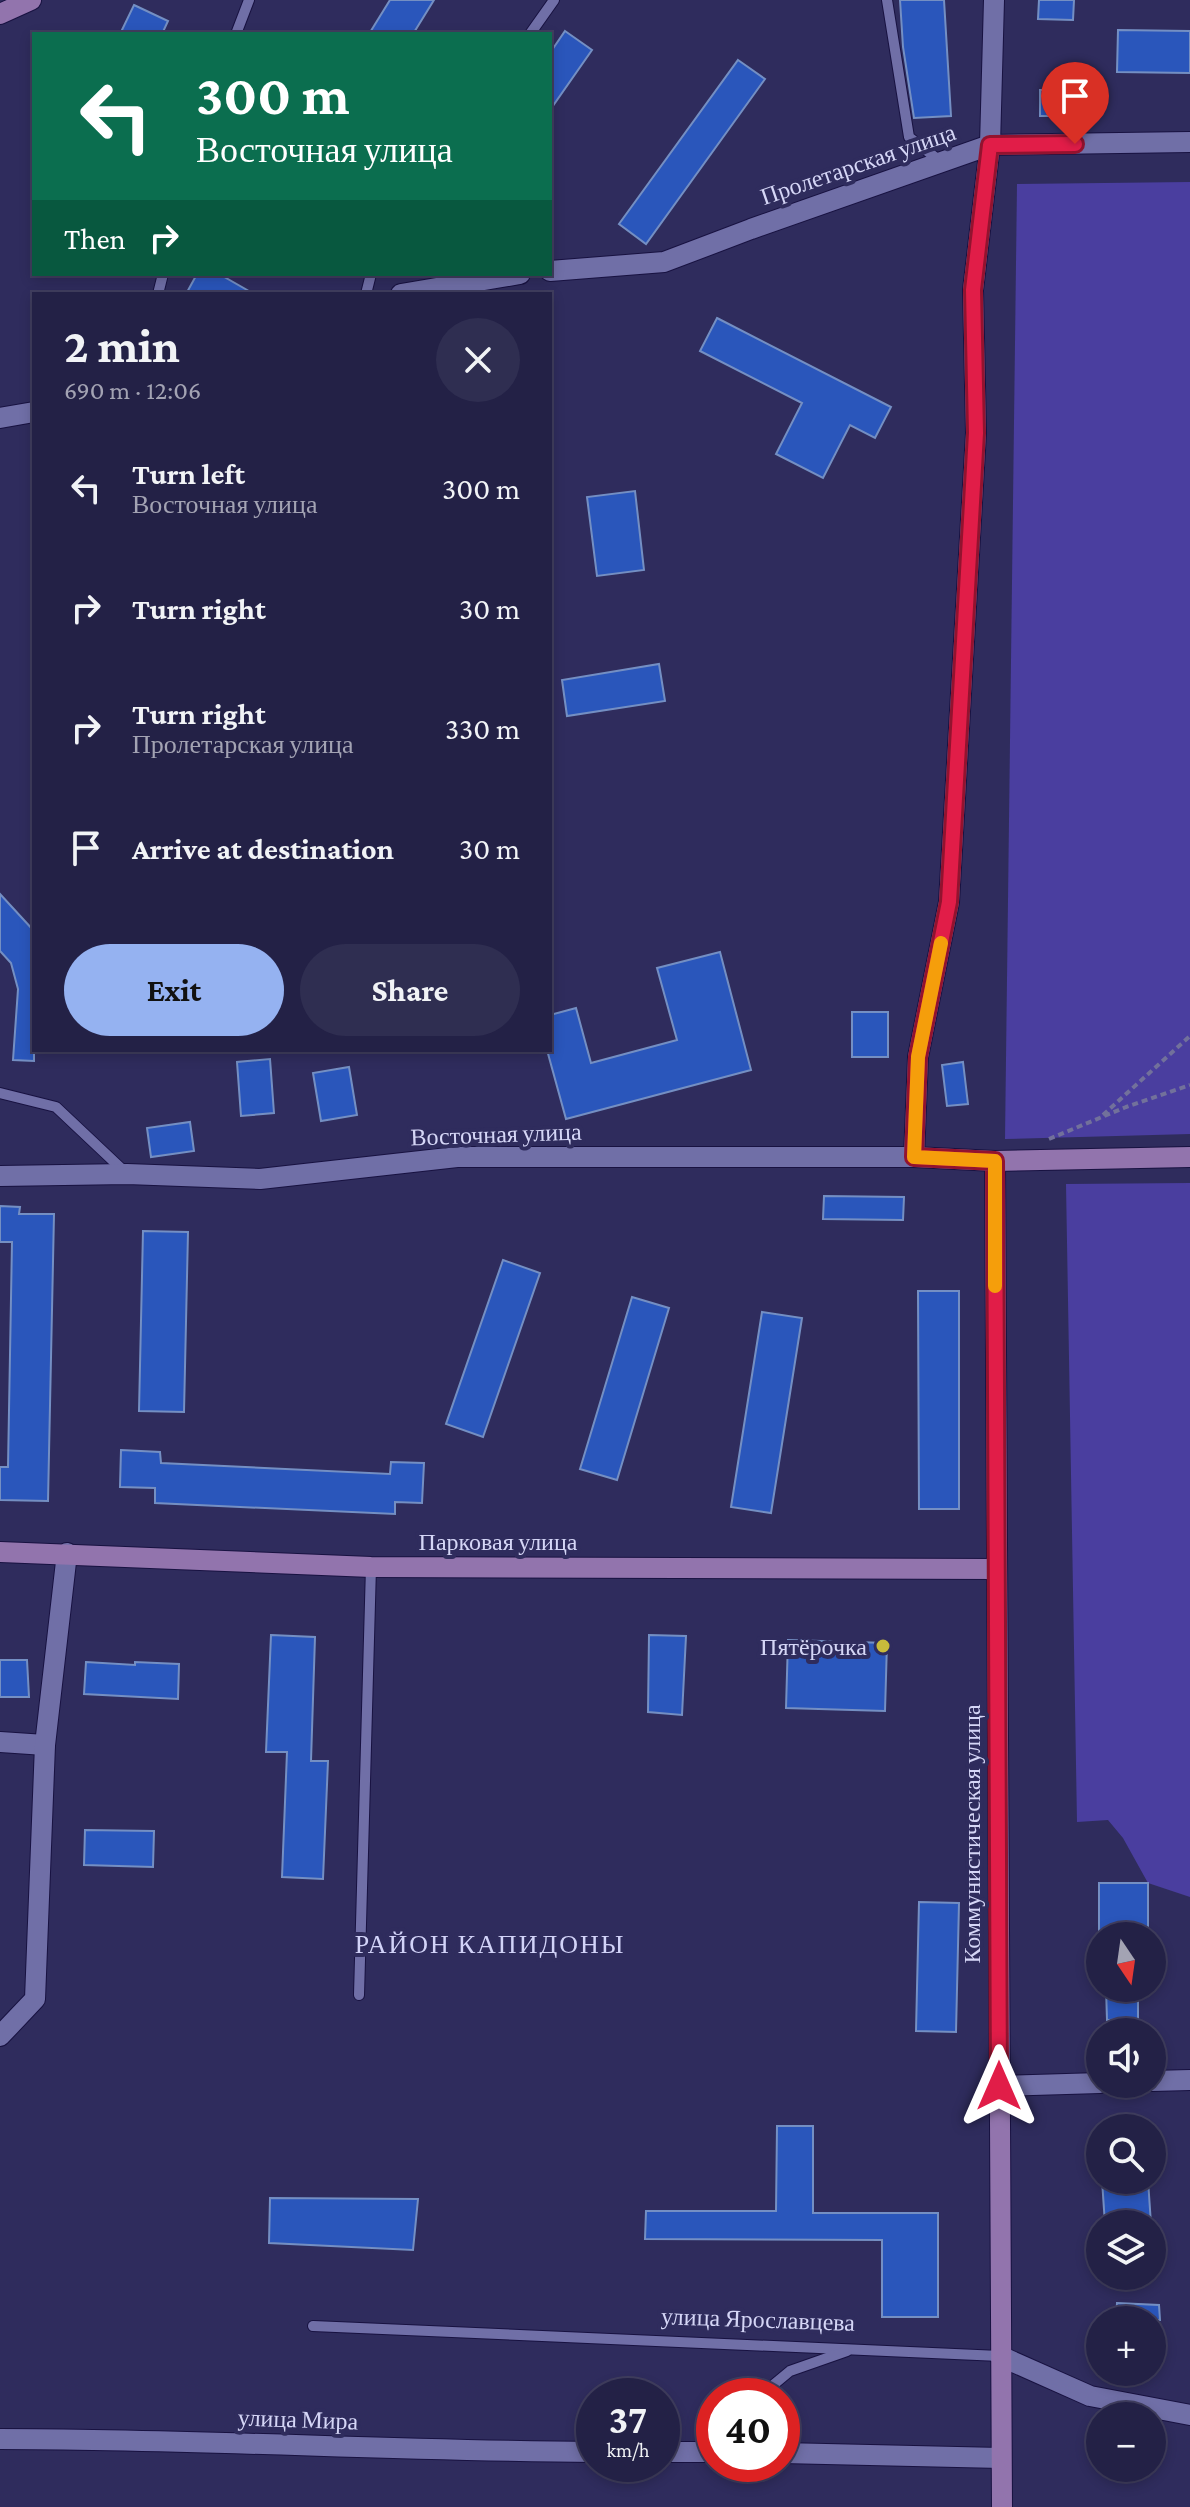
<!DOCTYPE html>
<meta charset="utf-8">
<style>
body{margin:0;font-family:"Crimson Pro",serif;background:#2f2e51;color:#f1f3f6;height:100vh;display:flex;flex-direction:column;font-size:30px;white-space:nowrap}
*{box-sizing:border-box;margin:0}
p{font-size:26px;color:#a3a3b3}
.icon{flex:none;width:44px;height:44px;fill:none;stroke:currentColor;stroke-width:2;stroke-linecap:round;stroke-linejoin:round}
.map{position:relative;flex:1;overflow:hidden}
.side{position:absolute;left:32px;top:292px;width:520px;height:760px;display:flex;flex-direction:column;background:#232146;border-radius:0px;box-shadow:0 4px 12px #0003,0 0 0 2px #403e5f}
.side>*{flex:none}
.top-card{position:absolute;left:32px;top:32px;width:520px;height:244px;border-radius:0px;box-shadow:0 4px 12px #0003,0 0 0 2px #403e5f;background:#0b6e4f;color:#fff;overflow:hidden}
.needle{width:52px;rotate:167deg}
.controls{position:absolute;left:1086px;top:1922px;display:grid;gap:16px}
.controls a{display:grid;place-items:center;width:80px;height:80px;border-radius:50%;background:#232146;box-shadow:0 4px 12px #0003,0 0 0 2px #403e5f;font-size:40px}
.speed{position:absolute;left:576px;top:2378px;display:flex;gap:16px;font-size:40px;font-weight:700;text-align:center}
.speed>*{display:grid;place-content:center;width:104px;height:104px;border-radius:50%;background:#232146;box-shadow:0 4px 12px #0003,0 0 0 2px #403e5f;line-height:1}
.speed small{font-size:20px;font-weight:400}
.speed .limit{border:12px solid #d22;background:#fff;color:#111}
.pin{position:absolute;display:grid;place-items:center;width:68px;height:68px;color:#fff;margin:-82px -34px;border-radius:50% 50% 50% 0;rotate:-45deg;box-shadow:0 0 8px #0007}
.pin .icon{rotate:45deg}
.me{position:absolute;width:88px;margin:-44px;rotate:0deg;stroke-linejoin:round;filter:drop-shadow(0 0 6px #0008)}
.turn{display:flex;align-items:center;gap:28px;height:168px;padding:0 32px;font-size:36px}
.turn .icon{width:104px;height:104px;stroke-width:2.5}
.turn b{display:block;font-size:56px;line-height:68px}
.then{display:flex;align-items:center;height:76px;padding:0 32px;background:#0003;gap:16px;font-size:30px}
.round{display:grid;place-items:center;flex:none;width:84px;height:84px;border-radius:42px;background:#2f2e51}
.headline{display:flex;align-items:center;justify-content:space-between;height:136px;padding:0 32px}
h1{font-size:48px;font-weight:700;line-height:60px}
.cta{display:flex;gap:16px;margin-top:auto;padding:16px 32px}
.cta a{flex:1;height:92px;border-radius:48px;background:#95b2f1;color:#111;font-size:32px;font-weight:700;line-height:92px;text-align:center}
.cta a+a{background:#2f2e51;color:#f1f3f6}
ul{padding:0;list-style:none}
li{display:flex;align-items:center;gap:24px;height:120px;padding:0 32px}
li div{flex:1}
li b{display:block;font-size:30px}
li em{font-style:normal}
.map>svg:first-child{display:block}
</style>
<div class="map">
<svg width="1190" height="2507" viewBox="0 0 1190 2507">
<rect width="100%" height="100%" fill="#2f2c5d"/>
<g fill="#4a3e9f">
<polygon points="1190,182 1190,1134 1005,1139 1017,184"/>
<polygon points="1190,1183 1190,1897 1148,1883 1123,1838 1108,1820 1077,1822 1066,1184"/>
</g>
<g fill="#2a56bb" stroke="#748fc3" stroke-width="2">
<polygon points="390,0 434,0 413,34 369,34"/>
<polygon points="900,0 944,0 951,116 914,118 903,47"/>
<polygon points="1039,0 1074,0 1073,20 1038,19"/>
<polygon points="134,5 168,21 162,34 120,34"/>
<polygon points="1118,30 1190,31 1190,73 1117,72"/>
<polygon points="565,31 592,50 550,110 550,53"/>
<polygon points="738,60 765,79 646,244 619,224"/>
<rect x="1040" y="90" width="56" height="26"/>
<polygon points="197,274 219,274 254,294 186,294"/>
<polygon points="717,318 891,407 875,438 850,425 823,478 776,454 802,403 700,351"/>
<polygon points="635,491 644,570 597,576 587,497"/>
<polygon points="659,664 665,701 567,716 562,680"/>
<polygon points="0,894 34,931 34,1061 13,1060 18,989 11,963 0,951"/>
<polygon points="720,952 751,1070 566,1119 547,1050 550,1050 550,1015 576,1008 591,1063 677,1040 657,968"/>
<rect x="852" y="1012" width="36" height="45"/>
<polygon points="270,1059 274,1113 241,1116 237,1062"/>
<polygon points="963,1062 968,1104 947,1106 942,1065"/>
<polygon points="349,1067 357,1115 321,1121 313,1073"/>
<polygon points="190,1122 194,1151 151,1157 147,1128"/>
<polygon points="824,1196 904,1197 903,1220 823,1219"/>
<polygon points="0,1206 20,1207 19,1214 54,1214 48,1501 0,1500 0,1467 8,1467 12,1242 0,1242"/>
<polygon points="143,1231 188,1232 184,1412 139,1411"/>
<polygon points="503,1260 540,1273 483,1437 446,1424"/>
<polygon points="918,1291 959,1291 959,1509 919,1509"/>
<polygon points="632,1297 669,1308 617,1480 580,1469"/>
<polygon points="762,1312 802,1318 771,1513 731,1507"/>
<polygon points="121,1450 160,1452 161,1463 390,1474 391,1462 424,1463 422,1503 395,1502 395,1514 155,1503 155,1488 120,1487"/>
<polygon points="271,1635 315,1637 311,1761 328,1761 323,1879 282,1877 287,1752 266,1752"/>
<polygon points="649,1635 686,1636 682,1715 648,1712"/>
<polygon points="788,1640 887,1643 885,1711 786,1708"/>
<polygon points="0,1660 27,1660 29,1697 0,1697"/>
<polygon points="86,1662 135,1665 135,1662 179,1664 178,1699 84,1694"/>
<polygon points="85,1830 154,1831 153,1867 84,1865"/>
<rect x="1099" y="1883" width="49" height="53"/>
<polygon points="919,1902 959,1903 956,2032 916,2031"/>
<polygon points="1106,1988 1138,1988 1138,2019 1107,2020"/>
<polygon points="777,2126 813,2126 813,2213 938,2213 938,2317 882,2317 882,2240 645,2239 646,2211 776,2211"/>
<polygon points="1102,2180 1148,2180 1151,2224 1105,2224"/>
<polygon points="270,2198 418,2199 413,2250 269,2243"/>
<polygon points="1117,2303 1159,2305 1160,2320 1116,2320"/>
</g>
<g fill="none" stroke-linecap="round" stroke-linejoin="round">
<defs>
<g id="lane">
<polyline points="887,0 909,137 940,161"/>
<polyline points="236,34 249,0"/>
<polyline points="530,34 554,0"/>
<polyline points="158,294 163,274"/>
<polyline points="366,294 371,274"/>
<polyline points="0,1093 56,1107 126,1173"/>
<polyline points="359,1995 371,1567"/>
<polyline points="313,2326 1000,2356"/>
<polyline points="760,2396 790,2371 847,2351"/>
</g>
<g id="street">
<polyline points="550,271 664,262 751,229 990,145 1190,142"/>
<polyline points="401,294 520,274"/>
<polyline points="0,418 34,412"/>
<polyline points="914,1157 918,1057 949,902 976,433 973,290 990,145 994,0"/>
<polyline points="0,1176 127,1174 260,1179 457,1157 914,1157 995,1161"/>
<polyline points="0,1742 45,1745"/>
<polyline points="0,2036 35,1999 45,1745 67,1553"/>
<polyline points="1152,2081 1190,2080"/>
<polyline points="999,2086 1100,2083"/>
<polyline points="1000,2356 1090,2396 1190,2415"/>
<path d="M0 2439C198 2439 396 2451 594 2452"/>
<polyline points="662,2452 714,2452"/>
<polyline points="782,2453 1001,2458"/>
</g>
<g id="secondary">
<polyline points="0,14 31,0"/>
<polyline points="0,1552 371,1567 996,1569"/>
<polyline points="1002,2507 995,1161 1190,1157"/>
</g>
</defs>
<use href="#lane" stroke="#181241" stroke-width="12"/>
<use href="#street" stroke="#181241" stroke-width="22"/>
<use href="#secondary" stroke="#181241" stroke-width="22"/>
<g stroke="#72719b" stroke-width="4" stroke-dasharray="6 4" stroke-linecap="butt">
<polyline points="1103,1115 1190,1036"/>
<polyline points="1049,1139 1126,1107 1190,1085"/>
</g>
<use href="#lane" stroke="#706fa7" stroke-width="10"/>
<use href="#street" stroke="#706fa7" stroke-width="20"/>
<use href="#secondary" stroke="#9274ad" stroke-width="20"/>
</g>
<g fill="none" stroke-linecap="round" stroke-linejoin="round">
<defs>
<polyline id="route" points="999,2086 995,1161 914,1157 918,1057 949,902 976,433 973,290 990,145 1075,144"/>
</defs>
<use href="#route" stroke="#92132f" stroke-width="20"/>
<use href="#route" stroke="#e11d48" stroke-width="14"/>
<polyline stroke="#f59e0b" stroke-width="14" points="941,943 918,1057 914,1157 995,1161 995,1286"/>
</g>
<circle fill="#c8bb3b" stroke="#2f2c5d" stroke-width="3" cx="883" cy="1646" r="8"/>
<g text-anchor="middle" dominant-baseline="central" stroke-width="8" stroke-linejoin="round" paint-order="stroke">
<g font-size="24" fill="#d5d6f6" stroke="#2f2c5d">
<text transform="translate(858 164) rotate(-19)">Пролетарская улица</text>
<text transform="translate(496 1134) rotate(-2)">Восточная улица</text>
<text x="498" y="1541">Парковая улица</text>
<text transform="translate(971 1834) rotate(-90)">Коммунистическая улица</text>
<text transform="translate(758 2319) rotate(2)">улица Ярославцева</text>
<text transform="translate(298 2419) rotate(2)">улица Мира</text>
</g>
<g font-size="24" fill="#d5d6f6" stroke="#2f2c5d" text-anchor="end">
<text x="867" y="1646">Пятёрочка</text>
</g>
<g font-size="26" letter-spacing="2" fill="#d2d3f8" stroke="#2f2c5d">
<text x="490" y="1944">РАЙОН КАПИДОНЫ</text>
</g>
</g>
</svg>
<div class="controls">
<a><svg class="needle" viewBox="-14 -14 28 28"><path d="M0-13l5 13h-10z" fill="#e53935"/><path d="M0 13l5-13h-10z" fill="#a3a3b3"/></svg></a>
<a><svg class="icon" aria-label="sound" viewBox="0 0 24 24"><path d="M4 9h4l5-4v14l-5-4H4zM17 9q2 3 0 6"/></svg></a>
<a><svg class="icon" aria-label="search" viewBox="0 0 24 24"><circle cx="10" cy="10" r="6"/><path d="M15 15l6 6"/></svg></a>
<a><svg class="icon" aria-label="layers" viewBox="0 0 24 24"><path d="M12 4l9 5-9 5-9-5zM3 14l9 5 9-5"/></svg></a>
<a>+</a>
<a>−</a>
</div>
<div class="speed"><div>37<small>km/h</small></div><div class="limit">40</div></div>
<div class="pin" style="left:1075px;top:144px;background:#d93025"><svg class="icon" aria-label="arrive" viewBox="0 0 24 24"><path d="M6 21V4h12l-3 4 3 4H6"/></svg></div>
<svg class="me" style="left:999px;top:2086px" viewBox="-20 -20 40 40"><path d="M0-17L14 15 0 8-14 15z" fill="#e11d48" stroke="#fff" stroke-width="4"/></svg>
<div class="top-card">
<div class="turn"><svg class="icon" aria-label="left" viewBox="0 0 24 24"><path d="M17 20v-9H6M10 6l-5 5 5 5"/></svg><div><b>300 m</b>Восточная улица</div></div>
<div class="then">Then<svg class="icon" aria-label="right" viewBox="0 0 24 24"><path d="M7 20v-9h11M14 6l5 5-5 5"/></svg></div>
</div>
<section class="side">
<div class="headline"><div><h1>2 min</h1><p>690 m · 12:06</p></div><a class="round"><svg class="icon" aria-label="close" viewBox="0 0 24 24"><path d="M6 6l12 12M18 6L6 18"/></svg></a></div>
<ul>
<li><svg class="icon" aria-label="left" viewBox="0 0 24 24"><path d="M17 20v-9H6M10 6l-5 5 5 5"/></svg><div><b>Turn left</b><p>Восточная улица</p></div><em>300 m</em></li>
<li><svg class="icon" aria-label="right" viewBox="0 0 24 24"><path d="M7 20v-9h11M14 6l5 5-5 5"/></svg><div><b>Turn right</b></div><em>30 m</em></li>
<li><svg class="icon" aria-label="right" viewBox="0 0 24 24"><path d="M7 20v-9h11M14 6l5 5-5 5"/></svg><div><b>Turn right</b><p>Пролетарская улица</p></div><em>330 m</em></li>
<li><svg class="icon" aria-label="arrive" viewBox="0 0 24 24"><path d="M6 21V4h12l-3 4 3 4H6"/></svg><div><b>Arrive at destination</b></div><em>30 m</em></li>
</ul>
<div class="cta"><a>Exit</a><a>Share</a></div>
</section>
</div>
